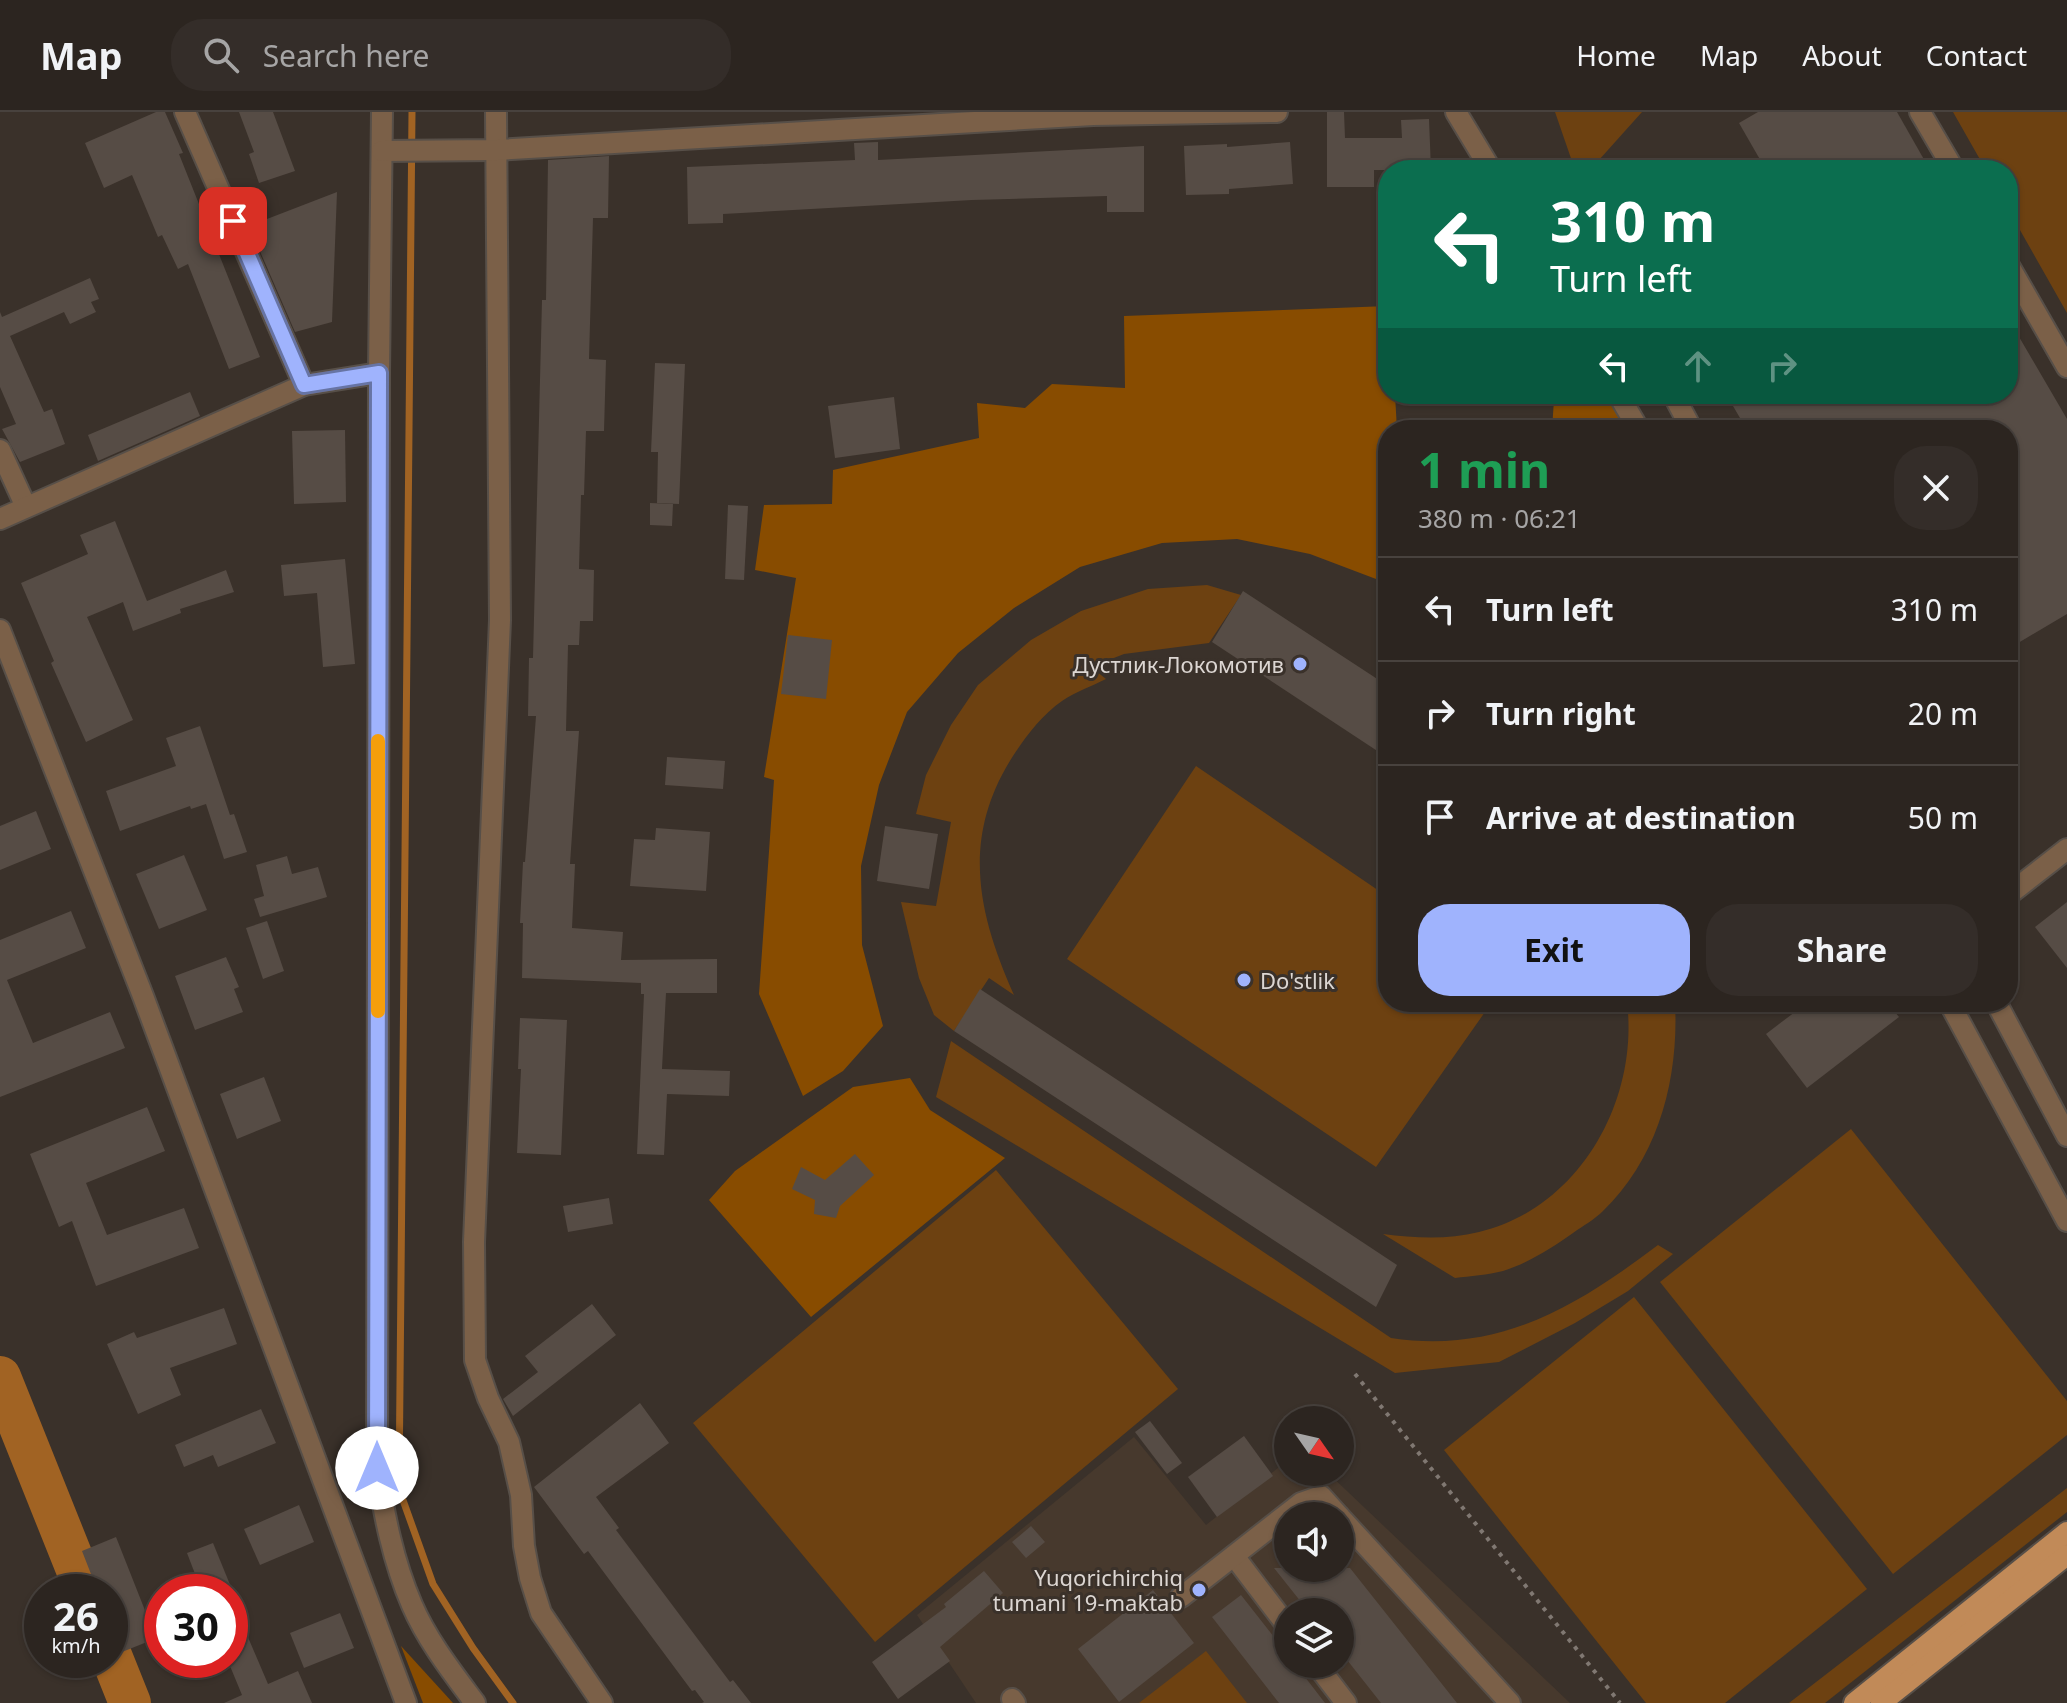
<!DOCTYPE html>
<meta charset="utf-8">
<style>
body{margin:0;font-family:"Noto Sans",sans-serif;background:#342d29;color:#f1f3f6;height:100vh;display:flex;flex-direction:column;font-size:30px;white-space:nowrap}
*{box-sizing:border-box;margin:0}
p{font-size:26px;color:#a6a5a5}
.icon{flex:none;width:44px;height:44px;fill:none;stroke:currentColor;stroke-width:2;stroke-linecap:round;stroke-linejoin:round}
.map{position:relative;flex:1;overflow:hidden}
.sheet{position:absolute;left:1378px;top:308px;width:640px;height:592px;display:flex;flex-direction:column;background:#2c2520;border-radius:32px;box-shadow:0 2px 6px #0004,0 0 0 2px #48423e}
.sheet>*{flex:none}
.top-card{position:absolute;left:1378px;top:48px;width:640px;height:244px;border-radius:32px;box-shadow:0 2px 6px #0004,0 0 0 2px #48423e;background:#0b6e4f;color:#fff;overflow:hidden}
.needle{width:52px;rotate:124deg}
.fabs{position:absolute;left:1274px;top:1294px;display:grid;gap:16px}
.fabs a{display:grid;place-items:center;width:80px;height:80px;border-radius:50%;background:#2c2520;box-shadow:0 2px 6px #0004,0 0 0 2px #48423e;font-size:40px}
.speed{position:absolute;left:24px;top:1462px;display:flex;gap:16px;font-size:40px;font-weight:700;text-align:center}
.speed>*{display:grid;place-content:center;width:104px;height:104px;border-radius:50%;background:#2c2520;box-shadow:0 2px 6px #0004,0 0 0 2px #48423e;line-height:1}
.speed small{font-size:20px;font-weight:400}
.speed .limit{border:12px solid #d22;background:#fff;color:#111}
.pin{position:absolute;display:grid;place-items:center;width:68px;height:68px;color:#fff;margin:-34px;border-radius:16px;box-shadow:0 4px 12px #0006}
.me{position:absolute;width:88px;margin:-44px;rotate:0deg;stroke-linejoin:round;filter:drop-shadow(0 0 6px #0008)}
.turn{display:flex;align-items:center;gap:28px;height:168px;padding:0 40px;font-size:36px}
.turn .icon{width:104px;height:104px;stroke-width:2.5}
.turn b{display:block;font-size:56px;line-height:68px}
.lanes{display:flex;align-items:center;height:76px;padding:0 40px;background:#0003;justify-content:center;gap:40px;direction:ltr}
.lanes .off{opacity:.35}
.round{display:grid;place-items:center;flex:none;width:84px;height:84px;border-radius:32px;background:#342d29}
.summary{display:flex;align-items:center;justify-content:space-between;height:136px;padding:0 40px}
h1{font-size:48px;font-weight:700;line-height:60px;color:#1e9e55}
.action{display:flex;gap:16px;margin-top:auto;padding:16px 40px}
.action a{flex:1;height:92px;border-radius:32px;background:#9fb3fd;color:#111;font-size:32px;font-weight:700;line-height:92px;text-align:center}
.action a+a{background:#342d29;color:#f1f3f6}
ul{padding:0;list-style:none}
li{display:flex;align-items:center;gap:24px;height:104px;padding:0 40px;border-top:2px solid #48423e}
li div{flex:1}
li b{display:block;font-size:30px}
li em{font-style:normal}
header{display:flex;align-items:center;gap:48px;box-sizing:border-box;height:112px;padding:0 40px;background:#2c2520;border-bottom:2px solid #48423e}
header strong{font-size:38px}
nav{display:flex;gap:44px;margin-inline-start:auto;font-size:28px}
.search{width:560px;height:72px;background:#342d29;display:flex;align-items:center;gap:20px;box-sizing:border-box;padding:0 28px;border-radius:32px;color:#a6a5a5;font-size:30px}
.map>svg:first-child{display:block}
</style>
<header>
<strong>Map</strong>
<div class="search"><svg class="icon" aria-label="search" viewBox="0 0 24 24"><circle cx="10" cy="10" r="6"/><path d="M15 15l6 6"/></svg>Search here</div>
<nav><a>Home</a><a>Map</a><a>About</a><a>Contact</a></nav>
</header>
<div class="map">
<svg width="2067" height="1591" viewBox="0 0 2067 1591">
<rect width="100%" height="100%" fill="#3a312a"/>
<path fill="#47392d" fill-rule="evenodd" d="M1134 1325 1206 1413 1288 1348V1360H1327L1570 1591H976L917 1503ZM1288 1404H1340V1456H1288ZM1288 1500H1340V1552H1288Z"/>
<g fill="#6d4111">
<polygon points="1555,0 1642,0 1590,58 1575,58"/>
<polygon points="1953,0 2067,0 2067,201 2008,97 2008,58 1986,58"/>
<path d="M1207 473 1241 483 1209 531 1124 542 1091 555 1106 567C1092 574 1075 580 1062 589 1042 603 1026 624 1013 644 961 725 977 800 1014 883L989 866 954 919 934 903 919 866 901 790 936 794 951 710 916 702 926 663 951 613 978 573 1031 528 1081 499 1148 477Z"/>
<polygon points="1196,654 1388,785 1388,890 1492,890 1376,1055 1067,847"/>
<path d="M1627 890H1675C1679 966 1659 1045 1603 1099 1595 1107 1583 1114 1573 1121 1552 1136 1528 1151 1503 1159 1488 1163 1470 1164 1455 1166L1383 1122C1415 1126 1447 1128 1479 1120 1580 1096 1639 988 1627 890Z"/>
<path d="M951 929 1391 1226C1499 1242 1576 1195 1658 1133L1673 1142 1628 1179 1575 1211 1499 1250 1395 1261 936 985Z"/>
<polygon points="1851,1017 2067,1289 2067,1323 1893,1462 1660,1170"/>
<polygon points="996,1058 1178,1277 875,1530 693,1311"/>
<polygon points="1634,1185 1867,1477 1725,1591 1646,1591 1444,1338"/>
<polygon points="2067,1376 2067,1400 1825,1591 1789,1591"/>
<polygon points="1206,1539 1247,1591 1139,1591"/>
</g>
<g fill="#884c00">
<polygon points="1388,194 1388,282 1395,282 1397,318 1388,318 1388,458 1376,467 1310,442 1237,427 1162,431 1080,455 1014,496 958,541 907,600 879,673 861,754 862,833 883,914 843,959 803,984 759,882 774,668 764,665 796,466 755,458 764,393 832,392 833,358 979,326 977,291 1025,296 1052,272 1125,276 1124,204"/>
<polygon points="1437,282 1624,282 1644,318 1552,318 1554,287 1437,288"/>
<polygon points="910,966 930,998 1005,1046 811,1205 709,1088 735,1059 853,975"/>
<polygon points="401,1534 453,1591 423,1591"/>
</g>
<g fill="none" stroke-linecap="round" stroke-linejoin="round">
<polyline stroke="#a16323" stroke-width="7" points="412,0 399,1377 433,1472 473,1536 513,1591"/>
<g stroke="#a16323" stroke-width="42">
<polyline points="0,1265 86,1480"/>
<polyline points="110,1541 130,1591"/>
</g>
</g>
<g fill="#564c45">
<polygon points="156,0 165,0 183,41 179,42 260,245 229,257 188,152 178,157 162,123 158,125 132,63 104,76 85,31"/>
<polygon points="239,0 273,0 295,59 259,71 249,42 254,40"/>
<polygon points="1327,0 1344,0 1345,26 1402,26 1401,8 1429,7 1431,58 1374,58 1374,75 1327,75"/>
<polygon points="1758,0 1897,0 1930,58 1766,58 1739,11"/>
<polygon points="878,30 878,48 1144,34 1144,100 1107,100 1107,84 972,88 723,102 723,111 688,112 687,55 855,48 854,31"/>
<polygon points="1290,30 1293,72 1229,77 1229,82 1186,83 1184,34 1227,32 1227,35"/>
<polygon points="609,44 608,106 593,106 589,247 606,248 604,319 586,319 584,383 581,383 579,457 594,458 593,509 580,509 579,533 568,533 566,619 579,619 570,752 575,752 572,816 623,820 621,848 717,847 717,881 666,881 662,957 730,959 729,984 667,982 664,1043 637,1042 644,882 641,882 641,871 522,866 523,811 520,811 523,750 525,750 536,604 528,604 529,546 533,546 542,188 546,188 548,48"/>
<polygon points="337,80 332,210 295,220 249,114"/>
<polygon points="90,166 99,187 91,190 96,200 70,212 64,200 10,224 44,300 52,297 65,332 20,350 2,317 16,312 0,275 0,200 2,205"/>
<polygon points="2008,206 2067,307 2067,502 2008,537 2008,318 1747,318 1726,282 2008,282"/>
<polygon points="655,251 685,252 679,392 657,391 658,340 651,340"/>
<polygon points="190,280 200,304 98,349 88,323"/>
<polygon points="894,285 900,337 835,346 828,294"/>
<polygon points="345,318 346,390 294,392 292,319"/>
<polygon points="650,391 673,392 672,414 650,413"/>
<polygon points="728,393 748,394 744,468 725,467"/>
<polygon points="115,409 147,489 226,458 234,480 180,497 181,501 133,519 123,490 87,505 133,608 86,630 51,551 54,549 21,471 88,442 80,423"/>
<polygon points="345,447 355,552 323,555 317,481 284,484 281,453"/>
<polygon points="1243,479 1388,574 1388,646 1212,530"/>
<polygon points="788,523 832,528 826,587 781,582"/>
<polygon points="200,614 230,703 234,702 247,740 224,747 206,692 191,697 190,694 120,719 106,679 176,654 166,626"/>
<polygon points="667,645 725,649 723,677 665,673"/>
<polygon points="36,699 51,737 0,758 0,714"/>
<polygon points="885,714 938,722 929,777 877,769"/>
<polygon points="656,716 710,720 706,779 630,774 634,727 655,728"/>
<polygon points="184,743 207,798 159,817 136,762"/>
<polygon points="287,744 292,762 318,755 327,785 260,805 254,787 264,784 256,753"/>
<polygon points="2067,790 2067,856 2035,815"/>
<polygon points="71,799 86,836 7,868 33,931 110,900 125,936 0,985 0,828"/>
<polygon points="267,809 284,859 263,867 246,816"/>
<polygon points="226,845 239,875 234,877 243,900 195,918 175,864"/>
<polygon points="980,877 1397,1153 1376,1195 954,919"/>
<polygon points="1808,890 1887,890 1899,905 1807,976 1766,922"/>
<polygon points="520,906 567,908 561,1043 517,1041 521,957 518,957"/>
<polygon points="264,965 281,1009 237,1027 220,982"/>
<polygon points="147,995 165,1039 86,1071 107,1123 184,1096 199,1136 96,1174 72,1109 59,1115 30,1042"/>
<polygon points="855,1042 874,1063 840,1094 836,1106 814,1102 815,1088 792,1077 801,1055 825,1068"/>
<polygon points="609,1086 613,1112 568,1120 563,1094"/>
<polygon points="592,1192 616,1223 513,1304 503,1287 538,1260 525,1244"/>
<polygon points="224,1196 237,1232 170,1256 181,1283 138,1302 107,1232 134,1220 137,1226"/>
<polygon points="640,1291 669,1331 596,1385 619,1416 616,1418 730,1570 733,1568 751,1591 702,1591 704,1590 695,1578 692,1579 588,1439 584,1442 534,1375"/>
<polygon points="261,1297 276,1331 218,1355 213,1343 184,1355 175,1333"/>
<polygon points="1150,1309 1182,1351 1167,1362 1135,1320"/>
<polygon points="1244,1324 1273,1364 1217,1405 1188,1365"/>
<polygon points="299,1393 314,1430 260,1453 244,1417"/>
<polygon points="1031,1414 1045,1430 1026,1446 1012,1430"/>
<polygon points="116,1425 148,1506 162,1500 162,1524 122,1540 110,1511 110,1480 98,1480 82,1439"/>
<polygon points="213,1431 233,1480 202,1480 187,1441"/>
<polygon points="1274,1456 1350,1456 1457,1591 1381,1591 1340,1539 1340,1500 1309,1500"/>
<polygon points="984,1459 1003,1481 940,1535 950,1549 898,1587 872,1550 946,1495 944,1492"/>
<polygon points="1153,1478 1194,1531 1119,1590 1078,1537"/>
<polygon points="230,1483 268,1572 298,1559 312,1591 224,1591 242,1583 230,1554"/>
<polygon points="1241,1483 1288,1543 1288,1552 1295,1552 1325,1591 1279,1591 1212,1505"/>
<polygon points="340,1501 354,1536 304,1556 290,1521"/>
</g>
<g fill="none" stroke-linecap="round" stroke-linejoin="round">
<defs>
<g id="minor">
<polyline points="185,0 304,273"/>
<path d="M382 0 379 261 377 1356C384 1403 393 1449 412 1493 427 1528 452 1560 475 1591"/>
<polyline points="496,0 500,508 474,1130 475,1248 488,1286 509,1330 521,1383 524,1434 530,1466 541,1501 602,1591"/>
<polyline points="1456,0 1491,58"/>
<polyline points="1920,0 1954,58"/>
<polyline points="382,39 497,38 1093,3 1277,0"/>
<polyline points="2008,152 2067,255"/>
<polyline points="1618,282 1639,318"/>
<polyline points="1673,282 1692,318"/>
<polyline points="0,338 26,395"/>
<polyline points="0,407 304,273 379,261"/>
<polyline points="0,518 143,884 406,1591"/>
<polyline points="2008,783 2067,737"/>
<polyline points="1949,890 2067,1109"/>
<polyline points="1996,890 2067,1024"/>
<polyline points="1340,1405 1510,1591"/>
<polyline points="1234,1444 1288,1515"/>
<polyline points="1181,1485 1301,1391 1321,1384 1339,1404"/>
<polyline points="1316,1552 1346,1591"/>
<polyline points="1012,1587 1015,1591"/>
</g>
<g id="major">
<polyline points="1854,1591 2067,1420"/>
<polyline points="1881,1591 2067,1443"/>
</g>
</defs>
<use href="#minor" stroke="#574f48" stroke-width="24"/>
<use href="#major" stroke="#574f48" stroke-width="24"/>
<polyline stroke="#807872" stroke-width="4" stroke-dasharray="4 6" stroke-linecap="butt" points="1355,1262 1620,1591"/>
<use href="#minor" stroke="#7b6048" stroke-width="20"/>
<use href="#major" stroke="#c18a58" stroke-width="20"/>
</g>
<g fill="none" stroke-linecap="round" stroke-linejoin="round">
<defs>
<polyline id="route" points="233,109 304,273 379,261 377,1356"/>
</defs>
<use href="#route" stroke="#6774a4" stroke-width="20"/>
<use href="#route" stroke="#9fb3fd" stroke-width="14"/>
<polyline stroke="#f59e0b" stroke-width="14" points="378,899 378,629"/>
</g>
<g fill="#9fb3fd" stroke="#3a312a" stroke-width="3">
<circle cx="1300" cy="552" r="8"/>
<circle cx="1244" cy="868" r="8"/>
<circle cx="1199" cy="1478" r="8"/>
</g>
<g text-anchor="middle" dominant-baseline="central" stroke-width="6" stroke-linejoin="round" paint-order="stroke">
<g font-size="22" fill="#dcd6d2" stroke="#3a312a" text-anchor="end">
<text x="1284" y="552">Дустлик-Локомотив</text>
<text x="1260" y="868" text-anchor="start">Do'stlik</text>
<text x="1183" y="1465">Yuqorichirchiq<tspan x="1183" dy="25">tumani 19-maktab</tspan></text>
</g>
</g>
</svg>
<div class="fabs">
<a><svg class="needle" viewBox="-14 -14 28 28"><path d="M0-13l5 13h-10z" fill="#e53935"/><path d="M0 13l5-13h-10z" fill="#a6a5a5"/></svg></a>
<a><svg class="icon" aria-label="sound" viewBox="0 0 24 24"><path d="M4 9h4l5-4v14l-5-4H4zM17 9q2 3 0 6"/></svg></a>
<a><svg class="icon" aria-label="layers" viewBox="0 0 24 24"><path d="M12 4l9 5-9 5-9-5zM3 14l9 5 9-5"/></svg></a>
</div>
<div class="speed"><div>26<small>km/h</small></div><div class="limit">30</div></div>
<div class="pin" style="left:233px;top:109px;background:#d93025"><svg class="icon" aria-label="arrive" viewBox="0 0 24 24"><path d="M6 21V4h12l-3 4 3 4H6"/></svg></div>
<svg class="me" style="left:377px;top:1356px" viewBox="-20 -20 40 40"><circle r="19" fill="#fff"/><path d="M0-13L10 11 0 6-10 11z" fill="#9fb3fd"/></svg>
<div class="top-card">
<div class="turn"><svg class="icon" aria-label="left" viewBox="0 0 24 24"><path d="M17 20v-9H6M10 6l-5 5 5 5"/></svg><div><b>310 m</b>Turn left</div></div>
<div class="lanes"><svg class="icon" aria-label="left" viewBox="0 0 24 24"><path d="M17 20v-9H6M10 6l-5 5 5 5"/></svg><svg class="icon off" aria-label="ahead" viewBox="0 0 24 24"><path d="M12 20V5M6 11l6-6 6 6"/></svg><svg class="icon off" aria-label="right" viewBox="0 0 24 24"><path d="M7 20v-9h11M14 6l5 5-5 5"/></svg></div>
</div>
<section class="sheet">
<div class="summary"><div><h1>1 min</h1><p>380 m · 06:21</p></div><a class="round"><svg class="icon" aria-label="close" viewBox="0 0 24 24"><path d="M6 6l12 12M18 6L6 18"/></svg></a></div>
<ul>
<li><svg class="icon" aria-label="left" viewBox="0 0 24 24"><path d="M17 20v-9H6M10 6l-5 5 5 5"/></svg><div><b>Turn left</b></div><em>310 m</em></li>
<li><svg class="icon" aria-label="right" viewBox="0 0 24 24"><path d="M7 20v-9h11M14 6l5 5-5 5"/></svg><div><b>Turn right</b></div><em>20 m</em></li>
<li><svg class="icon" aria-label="arrive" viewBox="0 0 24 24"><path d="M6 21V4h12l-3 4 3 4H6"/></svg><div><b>Arrive at destination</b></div><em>50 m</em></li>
</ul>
<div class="action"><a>Exit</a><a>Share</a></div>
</section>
</div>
